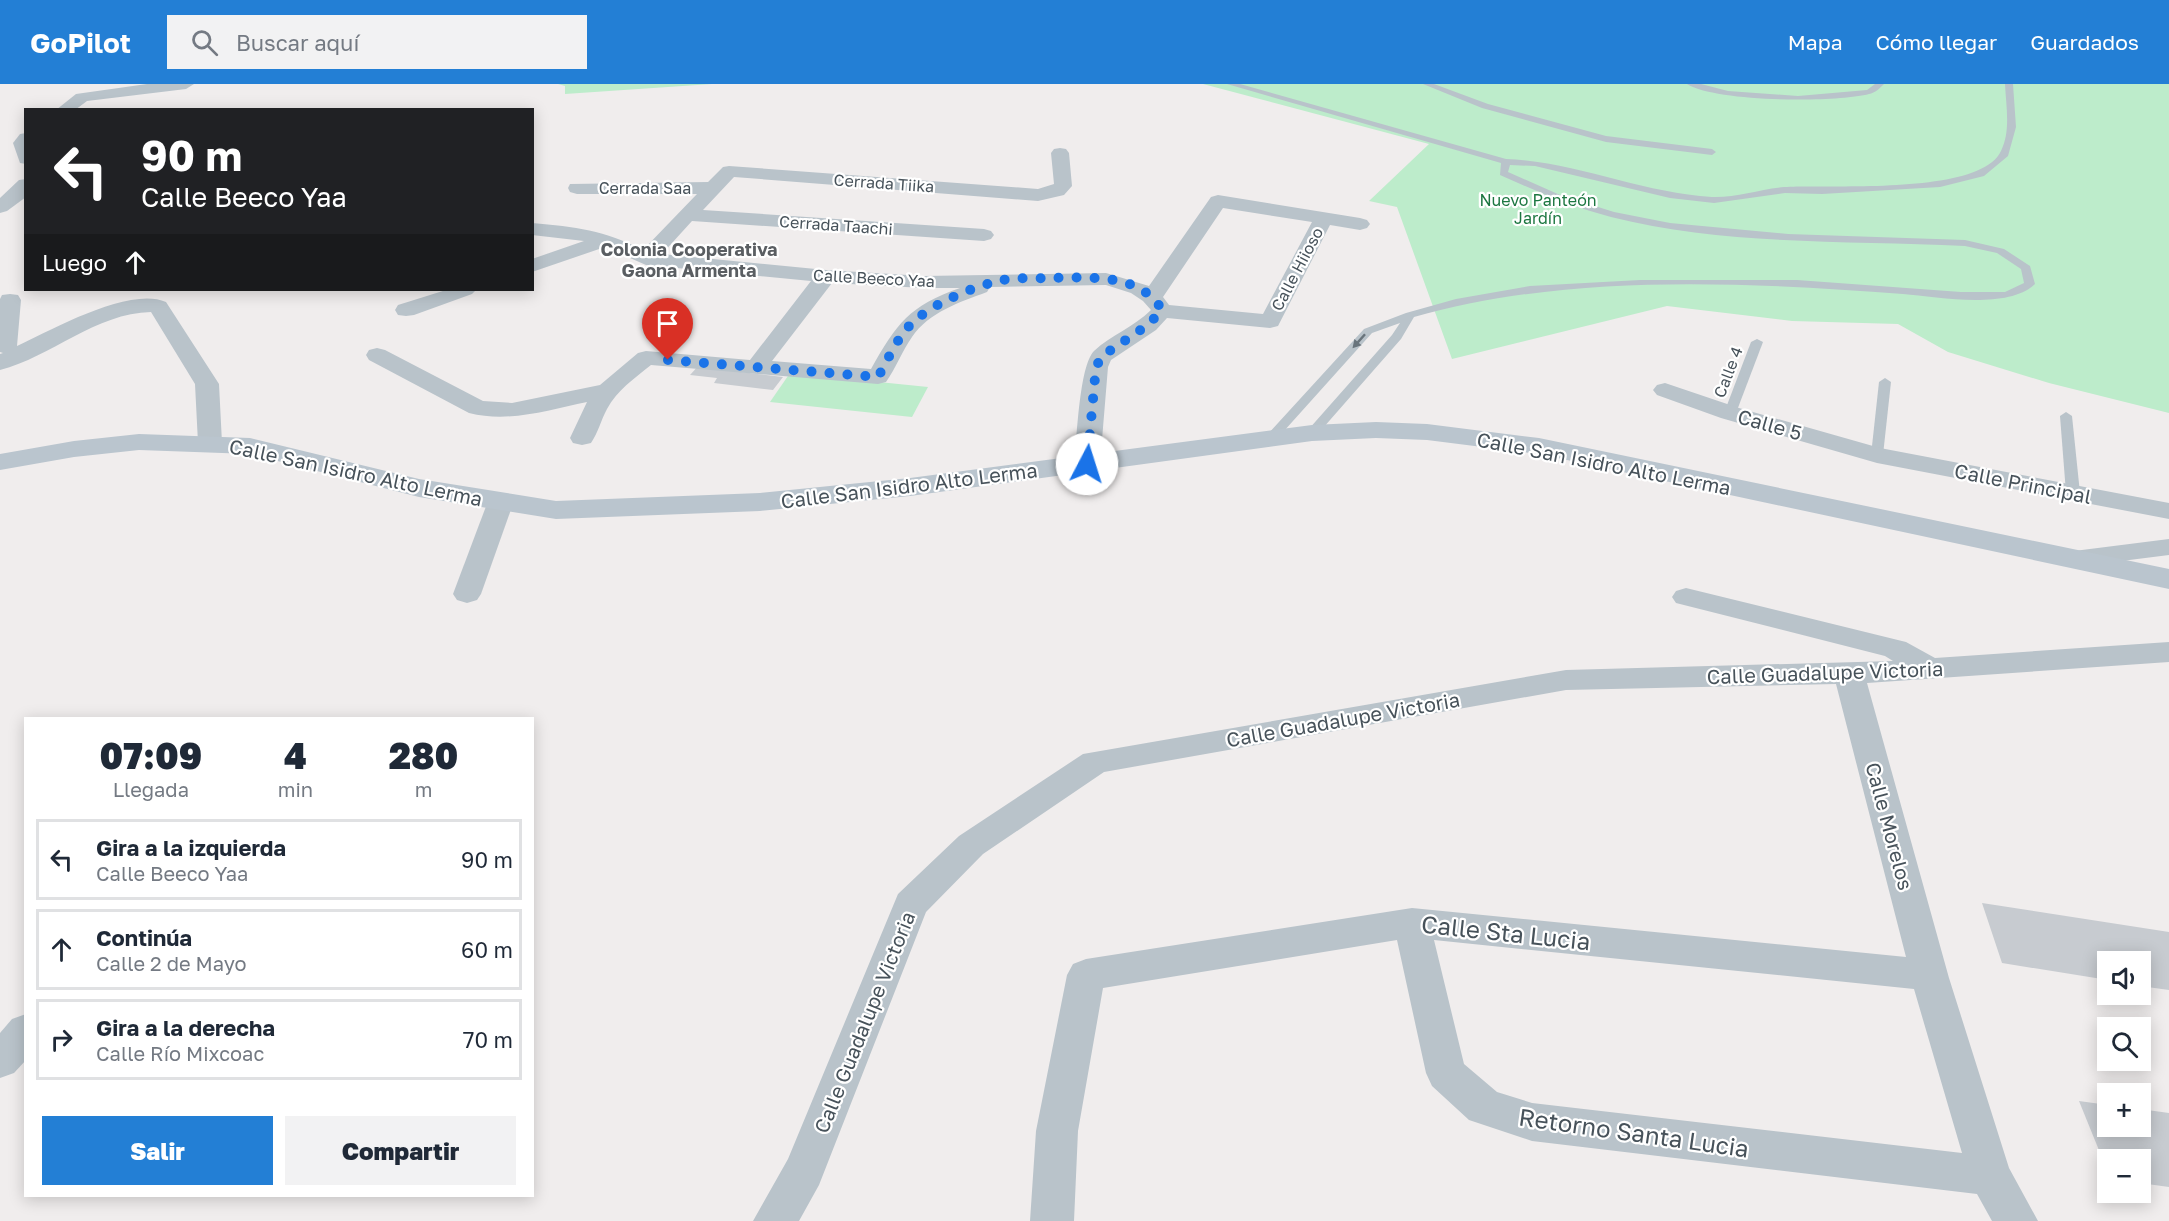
<!DOCTYPE html>
<html lang="es">
<meta charset="utf-8">
<style>
body{margin:0;font-family:"Golos Text",sans-serif;background:#f2f2f3;color:#1f2937;height:100vh;display:flex;flex-direction:column;font-size:22px;white-space:nowrap}
*{box-sizing:border-box;margin:0}
p{font-size:20px;color:#747a83}
.icon{flex:none;width:33px;height:33px;fill:none;stroke:currentColor;stroke-width:2;stroke-linecap:round;stroke-linejoin:round}
.map{position:relative;flex:1;overflow:hidden}
.details{position:absolute;left:24px;top:633px;width:510px;height:480px;display:flex;flex-direction:column;background:#fff;border-radius:0px;box-shadow:0 3px 15px #0003}
.details>*{flex:none}
.hud{position:absolute;left:24px;top:24px;width:510px;height:183px;border-radius:0px;box-shadow:0 3px 15px #0003;background:#202124;color:#fff;overflow:hidden}
.controls{position:absolute;left:2097px;top:867px;display:grid;gap:12px}
.controls a{display:grid;place-items:center;width:54px;height:54px;border-radius:0px;background:#fff;box-shadow:0 3px 15px #0003;font-size:30px}
.pin{position:absolute;display:grid;place-items:center;width:51px;height:51px;color:#fff;margin:-62px -26px;border-radius:50% 50% 50% 0;rotate:-45deg;box-shadow:0 0 6px #0007}
.pin .icon{rotate:45deg}
.me{position:absolute;width:66px;margin:-33px;rotate:5deg;stroke-linejoin:round;filter:drop-shadow(0 0 4px #0008)}
.turn{display:flex;align-items:center;gap:21px;height:126px;padding:0 18px;font-size:27px}
.turn .icon{width:78px;height:78px;stroke-width:2.5}
.turn b{display:block;font-size:42px;line-height:51px}
.then{display:flex;align-items:center;height:57px;padding:0 18px;background:#0003;gap:12px;font-size:22px}
.eta{display:flex;justify-content:space-evenly;align-items:center;height:102px;text-align:center}
.eta b{font-size:36px;font-weight:800;line-height:42px}
.cta{display:flex;gap:12px;margin-top:auto;padding:12px 18px}
.cta a{flex:1;height:69px;border-radius:0px;background:#237fd5;color:#fff;font-size:24px;font-weight:800;line-height:69px;text-align:center}
.cta a+a{background:#f2f2f3;color:#1f2937}
ul{padding:0;list-style:none}
li{display:flex;align-items:center;gap:18px;height:81px;margin:0 12px 9px;padding:0 6px;border:3px solid #e0e1e3;border-radius:0px}
li div{flex:1}
li b{display:block;font-size:22px}
li em{font-style:normal}
header{display:flex;align-items:center;gap:36px;box-sizing:border-box;height:84px;padding:0 30px;background:#237fd5;color:#fff}
header strong{font-size:28px}
nav{display:flex;gap:33px;margin-inline-start:auto;font-size:21px}
.search{width:420px;height:54px;background:#f2f2f3;display:flex;align-items:center;gap:15px;box-sizing:border-box;padding:0 21px;border-radius:0px;color:#747a83;font-size:22px}
.map>svg:first-child{display:block}
</style>
<header>
<strong>GoPilot</strong>
<div class="search"><svg class="icon" aria-label="search" viewBox="0 0 24 24"><circle cx="10" cy="10" r="6"/><path d="M15 15l6 6"/></svg>Buscar aquí</div>
<nav><a>Mapa</a><a>Cómo llegar</a><a>Guardados</a></nav>
</header>
<div class="map">
<svg width="2169" height="1137" viewBox="0 0 2169 1137">
<rect width="100%" height="100%" fill="#f0eded"/>
<g fill="#bdeccb">
<polygon points="558,0 712,0 565,10 565,2"/>
<polygon points="1203,0 2169,0 2169,329 2049,299 1948,268 1898,240 1792,237 1667,222 1452,275 1397,123 1369,117 1429,60"/>
<polygon points="790,289 928,303 912,333 770,318"/>
</g>
<g fill="#c7cbd0">
<polygon points="700,280 724,286 783,293 773,306 714,299 717,294 690,291"/>
<polygon points="1982,819 2169,848 2169,906 2140,902 2140,878 2108,878 2108,896 2002,879"/>
<polygon points="2079,1017 2108,1021 2108,1042 2140,1042 2140,1025 2169,1029 2169,1103 2140,1099 2140,1076 2108,1076 2107,1086"/>
</g>
<g fill="none" stroke-linecap="round" stroke-linejoin="round">
<g fill="#b9c3ca" fill-rule="evenodd">
<path d="M1227 0H1240L1506 75C1576 78 1642 109 1712 113 1735 114 1760 105 1784 103 1828 100 1980 112 2001 67 2011 47 2006 22 2005 0H2013L2016 43 2008 72 1984 92 1940 103 1822 110 1785 109 1714 119 1670 114 1535 82 1510 81 1508 88 1560 111 1614 128 1670 139 1788 150 1965 156 2004 165 2030 182 2035 200C2008 226 1938 213 1903 210 1743 198 1569 189 1414 233L1401 255 1316 352H1308L1306 349 1308 346 1392 251 1400 239 1372 249 1275 357 1271 358 1265 354 1267 351 1364 245 1406 229 1456 215 1530 202 1640 196H1797L1961 208H2005L2024 199 2021 185 1997 169 1965 162C1848 156 1725 162 1611 133 1572 123 1536 107 1500 91L1501 79Z"/>
<polygon points="1423,0 1434,0 1488,20 1606,52 1712,65 1716,68 1712,71 1606,58 1482,24"/>
<path d="M1687 0H1701L1728 7 1798 12 1867 6 1875 0H1884C1880 4 1875 9 1869 10 1835 19 1715 18 1687 0Z"/>
<polygon points="1757,255 1763,258 1736,329 1734,332 1726,332 1724,329 1751,258"/>
<polygon points="1885,294 1891,298 1883,371 1877,375 1871,371 1879,298"/>
<polygon points="2066,328 2072,332 2080,409 2073,413 2066,409 2060,332"/>
</g>
<g fill="#b9c3ca" fill-rule="evenodd">
<polygon points="147,0 194,0 186,5 87,17 75,26 56,26 76,10"/>
<polygon points="26,49 26,80 20,79 13,59 20,50"/>
<path d="M1060 64 1066 65 1069 69 1072 102 1064 111 1038 117 734 93 703 126 984 145 991 147 994 151 991 155 984 157 692 137 662 170 826 186 924 192 1106 189 1149 202 1211 113 1218 111 1360 134 1367 136 1370 140 1367 144 1360 146 1330 141 1278 242 1270 244 1167 234 1156 246 1111 276 1108 283 1100 380 1096 385 1087 388 1078 385 1074 380C1077 356 1079 282 1094 267 1111 251 1134 243 1151 226L1143 217 1131 209 1106 201 990 203 987 208C960 218 929 228 912 253 902 267 896 284 886 298L878 300 651 281C635 294 617 306 607 325 601 336 598 349 591 359L582 361 573 359 570 354 587 318C549 326 509 339 469 329L369 276 366 271 369 266 377 264 385 266 483 317 512 319 600 301 638 269 646 267 750 276 811 197 646 181 605 163 532 188V175L584 157 532 151V139C576 143 604 146 643 166L697 110H577L570 108 568 104 570 100 708 98 723 83 729 82 1038 105 1054 100 1051 69 1054 65ZM1223 124 1312 138 1263 230 1169 221 1163 213ZM832 199 924 204H960C909 222 897 239 871 285L772 277Z"/>
<polygon points="26,95 26,113 7,127 0,129 0,114 19,96"/>
<polygon points="446,206 476,206 472,210 414,231 406,232 398,231 395,226 398,221"/>
<path d="M10 210 18 211 21 216 17 262C52 246 129 202 166 218L219 300 222 359 219 364 210 366 201 364 198 359 195 300 151 228C96 229 51 273 0 286V270L3 269 0 268V215L2 211Z"/>
<polygon points="1665,299 1739,324 1880,364 2169,419 2169,435 1877,379 1721,334 1657,311 1653,306 1657,301"/>
<polygon points="501,409 510,411 514,417 481,510 477,516 467,519 457,516 453,510 488,417 492,411"/>
<polygon points="2169,455 2169,471 2074,483 2064,481 2060,475 2064,469 2074,467"/>
<path d="M1686 504 1906 558 1935 574 2169 558V578L1867 599 1949 894 2009 1084 2038 1137H1992L1977 1110 1532 1057 1469 1036 1432 1002 1426 989 1397 856 1103 904 1078 1047 1074 1137H1030L1036 1047 1067 891 1073 880 1086 875 1412 824 1906 873 1836 600 1566 606 1104 688 983 770 926 828 819 1101 799 1137H753L788 1075 898 810 959 752 1083 670 1566 586 1893 577 1885 572 1676 519 1672 513 1676 507ZM1434 856 1914 905 1962 1069 1532 1019 1497 1008 1464 980Z"/>
<polygon points="26,930 26,976 14,989 0,994 0,949 12,935"/>
</g>
<polygon fill="#bac5ce" fill-rule="evenodd" points="1376,338 1427,340 1539,354 2169,485 2169,505 1539,370 1427,356 1376,354 1312,357 910,412 760,427 556,435 419,413 250,370 139,366 74,373 0,386 0,370 74,357 139,350 250,354 419,395 556,417 760,409 910,394 1312,341"/>
</g>
<defs><path id="oneway-solid" d="M-6-.8H1V-3.2L6.5 0L1 3.2V.8H-6Z" transform="scale(1.5)"/></defs>
<use fill="#69747c" href="#oneway-solid" transform="translate(1359 257) rotate(132)"/>
<g fill="none" stroke-linecap="round" stroke-linejoin="round">
<path stroke="#1a73e8" stroke-width="10" stroke-dasharray="0 18" d="M668 276 878 293C890 272 900 247 919 233 942 216 975 202 1003 196 1016 193 1031 195 1045 194 1084 194 1139 187 1162 226L1148 241 1102 272 1096 283 1087 380"/>
</g>
<g text-anchor="middle" dominant-baseline="central" stroke-width="4.5" stroke-linejoin="round" paint-order="stroke">
<g font-size="16" fill="#47525a" stroke="#fff">
<text transform="translate(884 99) rotate(4)">Cerrada Tiika</text>
<text x="645" y="104">Cerrada Saa</text>
<text transform="translate(836 141) rotate(4)">Cerrada Taachi</text>
<text transform="translate(1297 185) rotate(-62)">Calle Hiioso</text>
<text transform="translate(874 194) rotate(3)">Calle Beeco Yaa</text>
<text transform="translate(1728 288) rotate(-69)">Calle 4</text>
</g>
<g font-size="16" fill="#1c7741" stroke="#fff">
<text x="1538" y="116">Nuevo Panteón<tspan x="1538" dy="18">Jardín</tspan></text>
</g>
<g font-size="18" font-weight="bold" fill="#5a5e62" stroke="#fff">
<text x="689" y="165">Colonia Cooperativa<tspan x="689" dy="21">Gaona Armenta</tspan></text>
</g>
<g font-size="20" fill="#47525a" stroke="#fff">
<text transform="translate(1770 340) rotate(16)">Calle 5</text>
<text transform="translate(1604 379) rotate(11)">Calle San Isidro Alto Lerma</text>
<text transform="translate(356 388) rotate(12)">Calle San Isidro Alto Lerma</text>
<text transform="translate(2023 399) rotate(11)">Calle Principal</text>
<text transform="translate(909 401) rotate(-7)">Calle San Isidro Alto Lerma</text>
<text transform="translate(1825 588) rotate(-2)">Calle Guadalupe Victoria</text>
<text transform="translate(1343 635) rotate(-10)">Calle Guadalupe Victoria</text>
<text transform="translate(1890 742) rotate(75)">Calle Morelos</text>
<text transform="translate(864 938) rotate(-68)">Calle Guadalupe Victoria</text>
</g>
<g font-size="24" fill="#47525a" stroke="#fff">
<text transform="translate(1506 848) rotate(6)">Calle Sta Lucia</text>
<text transform="translate(1634 1048) rotate(8)">Retorno Santa Lucia</text>
</g>
</g>
</svg>
<div class="controls">
<a><svg class="icon" aria-label="sound" viewBox="0 0 24 24"><path d="M4 9h4l5-4v14l-5-4H4zM17 9q2 3 0 6"/></svg></a>
<a><svg class="icon" aria-label="search" viewBox="0 0 24 24"><circle cx="10" cy="10" r="6"/><path d="M15 15l6 6"/></svg></a>
<a>+</a>
<a>−</a>
</div>
<div class="pin" style="left:668px;top:276px;background:#d93025"><svg class="icon" aria-label="arrive" viewBox="0 0 24 24"><path d="M6 21V4h12l-3 4 3 4H6"/></svg></div>
<svg class="me" style="left:1087px;top:380px" viewBox="-20 -20 40 40"><circle r="19" fill="#fff"/><path d="M0-13L10 11 0 6-10 11z" fill="#1a73e8"/></svg>
<div class="hud">
<div class="turn"><svg class="icon" aria-label="left" viewBox="0 0 24 24"><path d="M17 20v-9H6M10 6l-5 5 5 5"/></svg><div><b>90 m</b>Calle Beeco Yaa</div></div>
<div class="then">Luego<svg class="icon" aria-label="ahead" viewBox="0 0 24 24"><path d="M12 20V5M6 11l6-6 6 6"/></svg></div>
</div>
<section class="details">
<div class="eta">
<div><b>07:09</b><p>Llegada</p></div>
<div><b>4</b><p>min</p></div>
<div><b>280</b><p>m</p></div>
</div>
<ul>
<li><svg class="icon" aria-label="left" viewBox="0 0 24 24"><path d="M17 20v-9H6M10 6l-5 5 5 5"/></svg><div><b>Gira a la izquierda</b><p>Calle Beeco Yaa</p></div><em>90 m</em></li>
<li><svg class="icon" aria-label="ahead" viewBox="0 0 24 24"><path d="M12 20V5M6 11l6-6 6 6"/></svg><div><b>Continúa</b><p>Calle 2 de Mayo</p></div><em>60 m</em></li>
<li><svg class="icon" aria-label="right" viewBox="0 0 24 24"><path d="M7 20v-9h11M14 6l5 5-5 5"/></svg><div><b>Gira a la derecha</b><p>Calle Río Mixcoac</p></div><em>70 m</em></li>
</ul>
<div class="cta"><a>Salir</a><a>Compartir</a></div>
</section>
</div>
